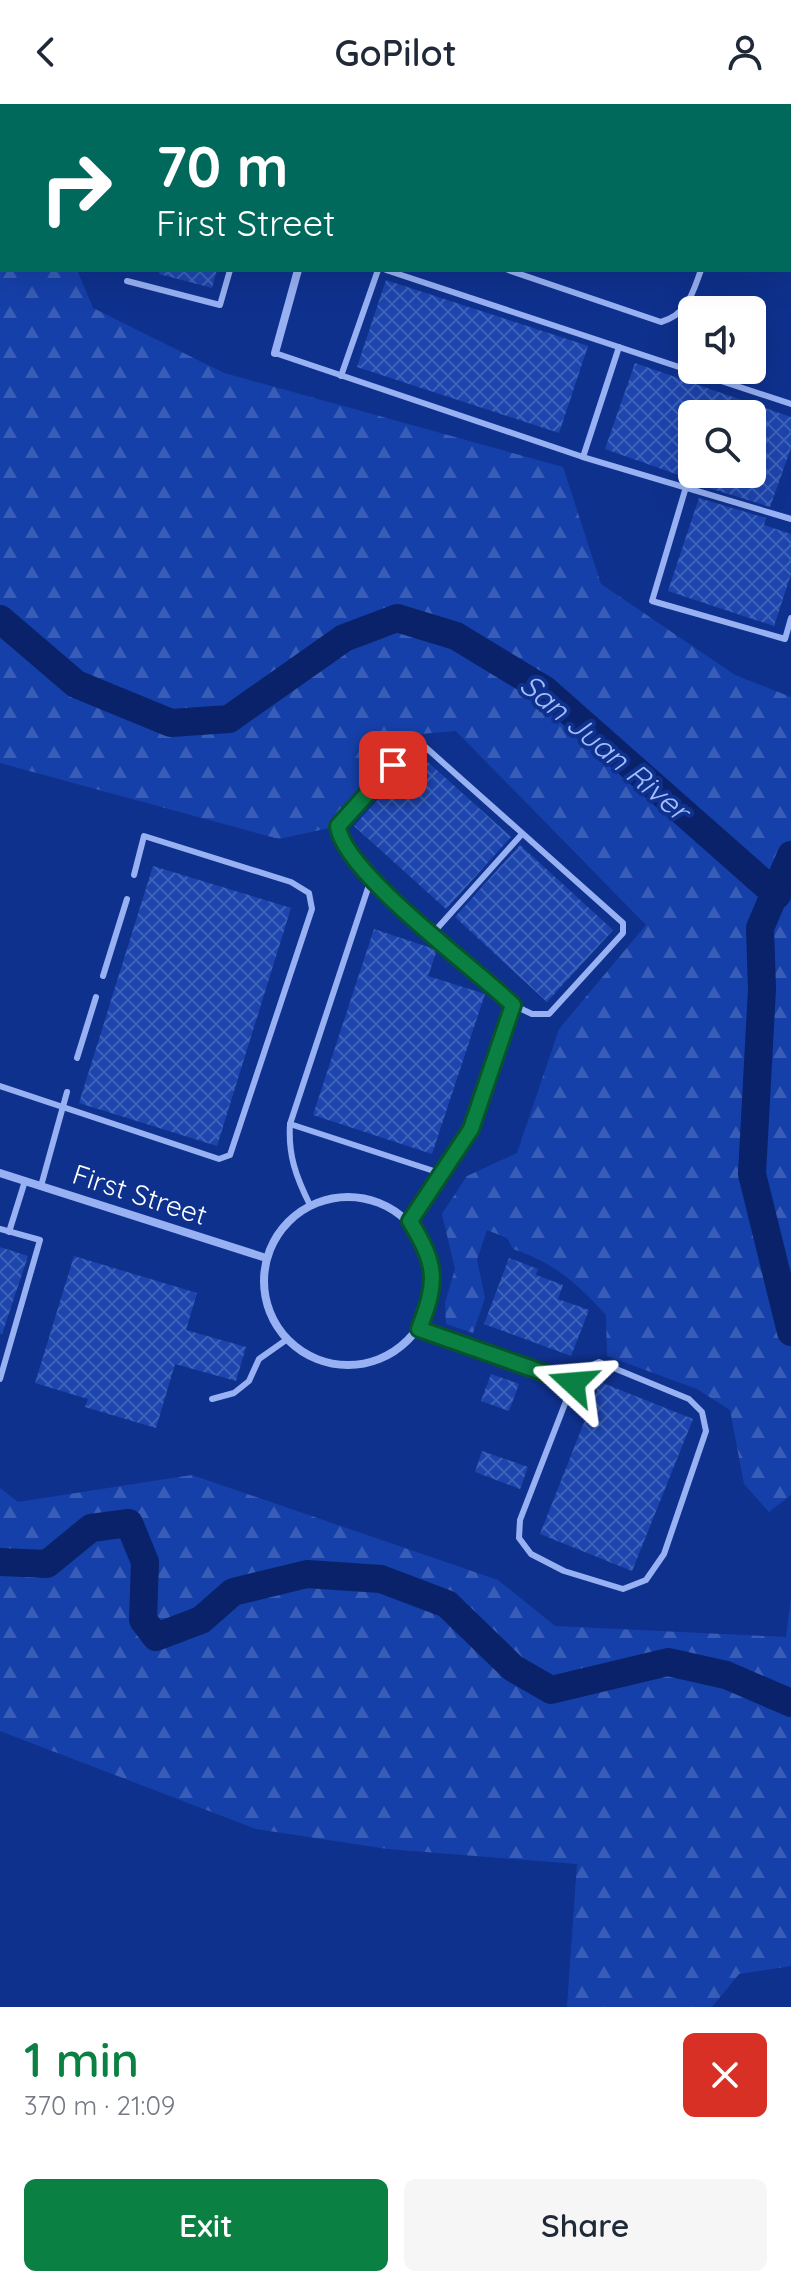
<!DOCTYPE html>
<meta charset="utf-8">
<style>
body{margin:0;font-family:Quicksand,sans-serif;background:#f6f6f7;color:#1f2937;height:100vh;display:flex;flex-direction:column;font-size:30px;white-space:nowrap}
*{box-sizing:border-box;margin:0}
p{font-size:26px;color:#747a83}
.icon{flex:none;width:44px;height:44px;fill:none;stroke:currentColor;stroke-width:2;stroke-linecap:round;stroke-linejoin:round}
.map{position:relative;height:1903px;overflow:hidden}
.side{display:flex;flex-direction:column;background:#fff;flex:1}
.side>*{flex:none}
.banner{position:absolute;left:0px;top:0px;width:792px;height:168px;box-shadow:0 8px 32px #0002;background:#00695c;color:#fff;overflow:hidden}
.fabs{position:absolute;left:678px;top:192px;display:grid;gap:16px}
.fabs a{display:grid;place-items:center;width:88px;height:88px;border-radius:12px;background:#fff;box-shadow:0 8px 32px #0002;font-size:40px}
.pin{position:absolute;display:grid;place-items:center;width:68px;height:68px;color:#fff;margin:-34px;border-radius:16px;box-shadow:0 4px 12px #0006}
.me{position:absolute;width:88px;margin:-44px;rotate:289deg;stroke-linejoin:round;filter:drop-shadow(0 0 6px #0008)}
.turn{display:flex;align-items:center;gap:28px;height:168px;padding:0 24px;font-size:36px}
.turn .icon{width:104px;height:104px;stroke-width:2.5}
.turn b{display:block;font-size:56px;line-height:68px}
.round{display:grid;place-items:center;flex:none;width:84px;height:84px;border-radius:12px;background:#f6f6f7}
.head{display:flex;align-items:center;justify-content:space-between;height:136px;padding:0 24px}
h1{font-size:48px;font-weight:600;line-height:60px;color:#0b8043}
.action{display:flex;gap:16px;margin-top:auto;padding:16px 24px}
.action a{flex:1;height:92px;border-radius:12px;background:#0b8043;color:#fff;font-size:32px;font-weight:600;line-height:92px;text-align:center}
.action a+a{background:#f6f6f7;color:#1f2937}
header{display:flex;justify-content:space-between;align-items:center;height:104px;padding:0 24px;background:#fff;font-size:36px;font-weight:600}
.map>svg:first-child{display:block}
</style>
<header><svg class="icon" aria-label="back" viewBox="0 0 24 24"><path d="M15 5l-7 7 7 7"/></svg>GoPilot<svg class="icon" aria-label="person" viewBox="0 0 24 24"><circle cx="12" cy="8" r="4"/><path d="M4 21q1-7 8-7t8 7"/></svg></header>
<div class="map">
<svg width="791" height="1903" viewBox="0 0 791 1903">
<defs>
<pattern id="forest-firs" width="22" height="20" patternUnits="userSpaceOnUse" patternTransform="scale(2)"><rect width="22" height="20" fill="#1640a9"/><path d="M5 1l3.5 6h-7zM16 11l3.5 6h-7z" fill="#395db6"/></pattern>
<pattern id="building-cross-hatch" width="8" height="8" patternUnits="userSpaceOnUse" patternTransform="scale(2)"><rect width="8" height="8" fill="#1c45ae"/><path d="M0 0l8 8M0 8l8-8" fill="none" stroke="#3e61ba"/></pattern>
</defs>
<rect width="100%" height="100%" fill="#0f318e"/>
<g fill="url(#forest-firs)">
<path d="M0 0 9 2H2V166H77L93 204 224 269 563 363 601 480 735 571 791 593V1391L769 1408 744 1380 730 1306 697 1285 607 1252 606 1211C578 1180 553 1158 513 1145L507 1134 487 1126 477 1156 485 1194 473 1229 446 1220 445 1199 455 1165 442 1110 467 1072 517 1049 559 925 646 821 456 627 396 632 338 722 279 735 0 659Z"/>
<polygon points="192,1371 498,1476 555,1522 786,1533 791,1494 791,1862 739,1870 712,1903 567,1903 577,1760 388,1745 256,1725 0,1627 0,1384 18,1398"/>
</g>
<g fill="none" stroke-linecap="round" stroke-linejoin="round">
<g stroke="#09226a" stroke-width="28">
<polyline points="0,515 76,580 171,619 229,615 344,534 397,514 456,532 545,586 777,791"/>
<polyline points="791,751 760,824 762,885 752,1070 791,1228"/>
<polyline points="0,1458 47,1460 91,1424 129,1419 145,1458 143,1516 156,1533 201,1516 233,1488 307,1470 381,1475 447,1500 513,1564 551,1586 668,1558 726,1571 791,1599"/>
</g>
</g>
<g fill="url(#building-cross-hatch)" fill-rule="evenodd">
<polygon points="160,166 217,166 212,184 159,170"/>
<polygon points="386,176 588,242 559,329 357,263"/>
<path d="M635 259 791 313V344L770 403 703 382 704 380 605 345ZM692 310H752V370H692Z"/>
<polygon points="699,394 766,414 764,421 791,430 791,470 774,522 668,487"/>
<polygon points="419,650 511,733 446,805 354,722"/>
<polygon points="520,741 613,826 547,898 455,813"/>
<polygon points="153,762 291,804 217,1042 79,999"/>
<polygon points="374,825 437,846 428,872 485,890 432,1050 313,1011"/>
<polygon points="0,1143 28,1152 2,1230 0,1229"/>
<polygon points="74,1152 197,1189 186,1226 246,1243 236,1277 175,1260 156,1324 85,1303 88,1295 35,1279"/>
<polygon points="509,1154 538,1165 536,1171 563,1181 558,1195 589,1206 571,1252 484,1220"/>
<polygon points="491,1270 519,1280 509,1307 481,1297"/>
<polygon points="600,1278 693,1315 632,1467 540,1430"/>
<polygon points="482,1347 528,1363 520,1385 475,1368"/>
</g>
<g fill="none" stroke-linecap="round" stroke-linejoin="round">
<g stroke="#97b1f3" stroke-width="6">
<polyline points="107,0 114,2"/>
<polyline points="284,2 284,0"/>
<polyline points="427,2 428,0"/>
<polyline points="760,2 761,0"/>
<polyline points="386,166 791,300"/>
<path d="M508 166 661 218C688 210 692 190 701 166"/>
<polyline points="127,177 220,201 230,166"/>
<polyline points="275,249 583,353 791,415"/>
<polyline points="341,272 378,166"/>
<polyline points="583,353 619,243"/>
<polyline points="686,383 652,497 785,535 791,514"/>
<path d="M412 640H422L623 819V829L549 910H532L513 901C476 865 342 767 338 722Z"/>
<polyline points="433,829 522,730"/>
<polyline points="103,872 127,795"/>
<polyline points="77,954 96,893"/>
<polyline points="0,982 219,1055 230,1051 312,805 309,789 291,778 144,732 134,771"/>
<polyline points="290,1020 443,1070"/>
<polyline points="41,1082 67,988"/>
<path d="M310 1101C296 1073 288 1051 290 1020L371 775"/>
<polyline points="410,1117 471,1025 513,901"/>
<polyline points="0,1125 40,1136 0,1275"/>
<polyline points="9,1128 25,1077"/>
<polyline points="419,1225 573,1279"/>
<polygon points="599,1258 689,1295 702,1308 706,1327 664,1450 646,1476 623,1485 564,1467 531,1450 519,1434 520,1416 573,1279 583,1265"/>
<polyline points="212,1295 234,1289 249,1277 259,1255 286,1236"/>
</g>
<g stroke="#97b1f3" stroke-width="8">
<polyline points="338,2 339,0"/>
<polyline points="275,249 298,166"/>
<polyline points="0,1069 266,1154"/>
<circle cx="348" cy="1177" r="84"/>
</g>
</g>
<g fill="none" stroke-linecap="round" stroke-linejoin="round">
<defs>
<path id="route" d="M393 661 338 722C342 767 476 865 513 901L471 1025 410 1117C437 1162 438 1176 419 1225L573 1279"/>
</defs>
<use href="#route" stroke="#07532c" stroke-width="20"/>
<use href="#route" stroke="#0b8043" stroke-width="14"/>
</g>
<g text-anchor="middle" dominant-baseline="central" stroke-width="8" stroke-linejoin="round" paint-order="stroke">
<g font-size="28" fill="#fff" stroke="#0f318e">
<text transform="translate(140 1090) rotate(18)">First Street</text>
</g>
<g font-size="30" font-style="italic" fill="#a3bcfa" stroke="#0f318e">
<text transform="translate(605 643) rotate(40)">San Juan River</text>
</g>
</g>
</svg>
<div class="fabs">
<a><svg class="icon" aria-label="sound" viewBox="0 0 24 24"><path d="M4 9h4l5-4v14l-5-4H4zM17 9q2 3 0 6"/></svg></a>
<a><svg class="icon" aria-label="search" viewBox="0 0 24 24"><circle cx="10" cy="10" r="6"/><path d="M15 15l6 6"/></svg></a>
</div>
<div class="pin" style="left:393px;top:661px;background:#d93025"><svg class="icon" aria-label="arrive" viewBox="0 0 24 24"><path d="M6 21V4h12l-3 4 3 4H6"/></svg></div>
<svg class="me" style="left:573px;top:1279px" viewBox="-20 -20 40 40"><path d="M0-17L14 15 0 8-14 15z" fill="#0b8043" stroke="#fff" stroke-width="4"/></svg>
<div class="banner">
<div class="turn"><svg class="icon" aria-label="right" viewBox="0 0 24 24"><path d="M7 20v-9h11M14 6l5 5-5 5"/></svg><div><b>70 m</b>First Street</div></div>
</div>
</div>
<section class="side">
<div class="head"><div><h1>1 min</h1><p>370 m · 21:09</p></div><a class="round" style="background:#d93025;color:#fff"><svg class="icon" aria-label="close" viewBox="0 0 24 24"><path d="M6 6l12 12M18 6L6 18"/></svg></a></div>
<div class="action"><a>Exit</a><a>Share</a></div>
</section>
